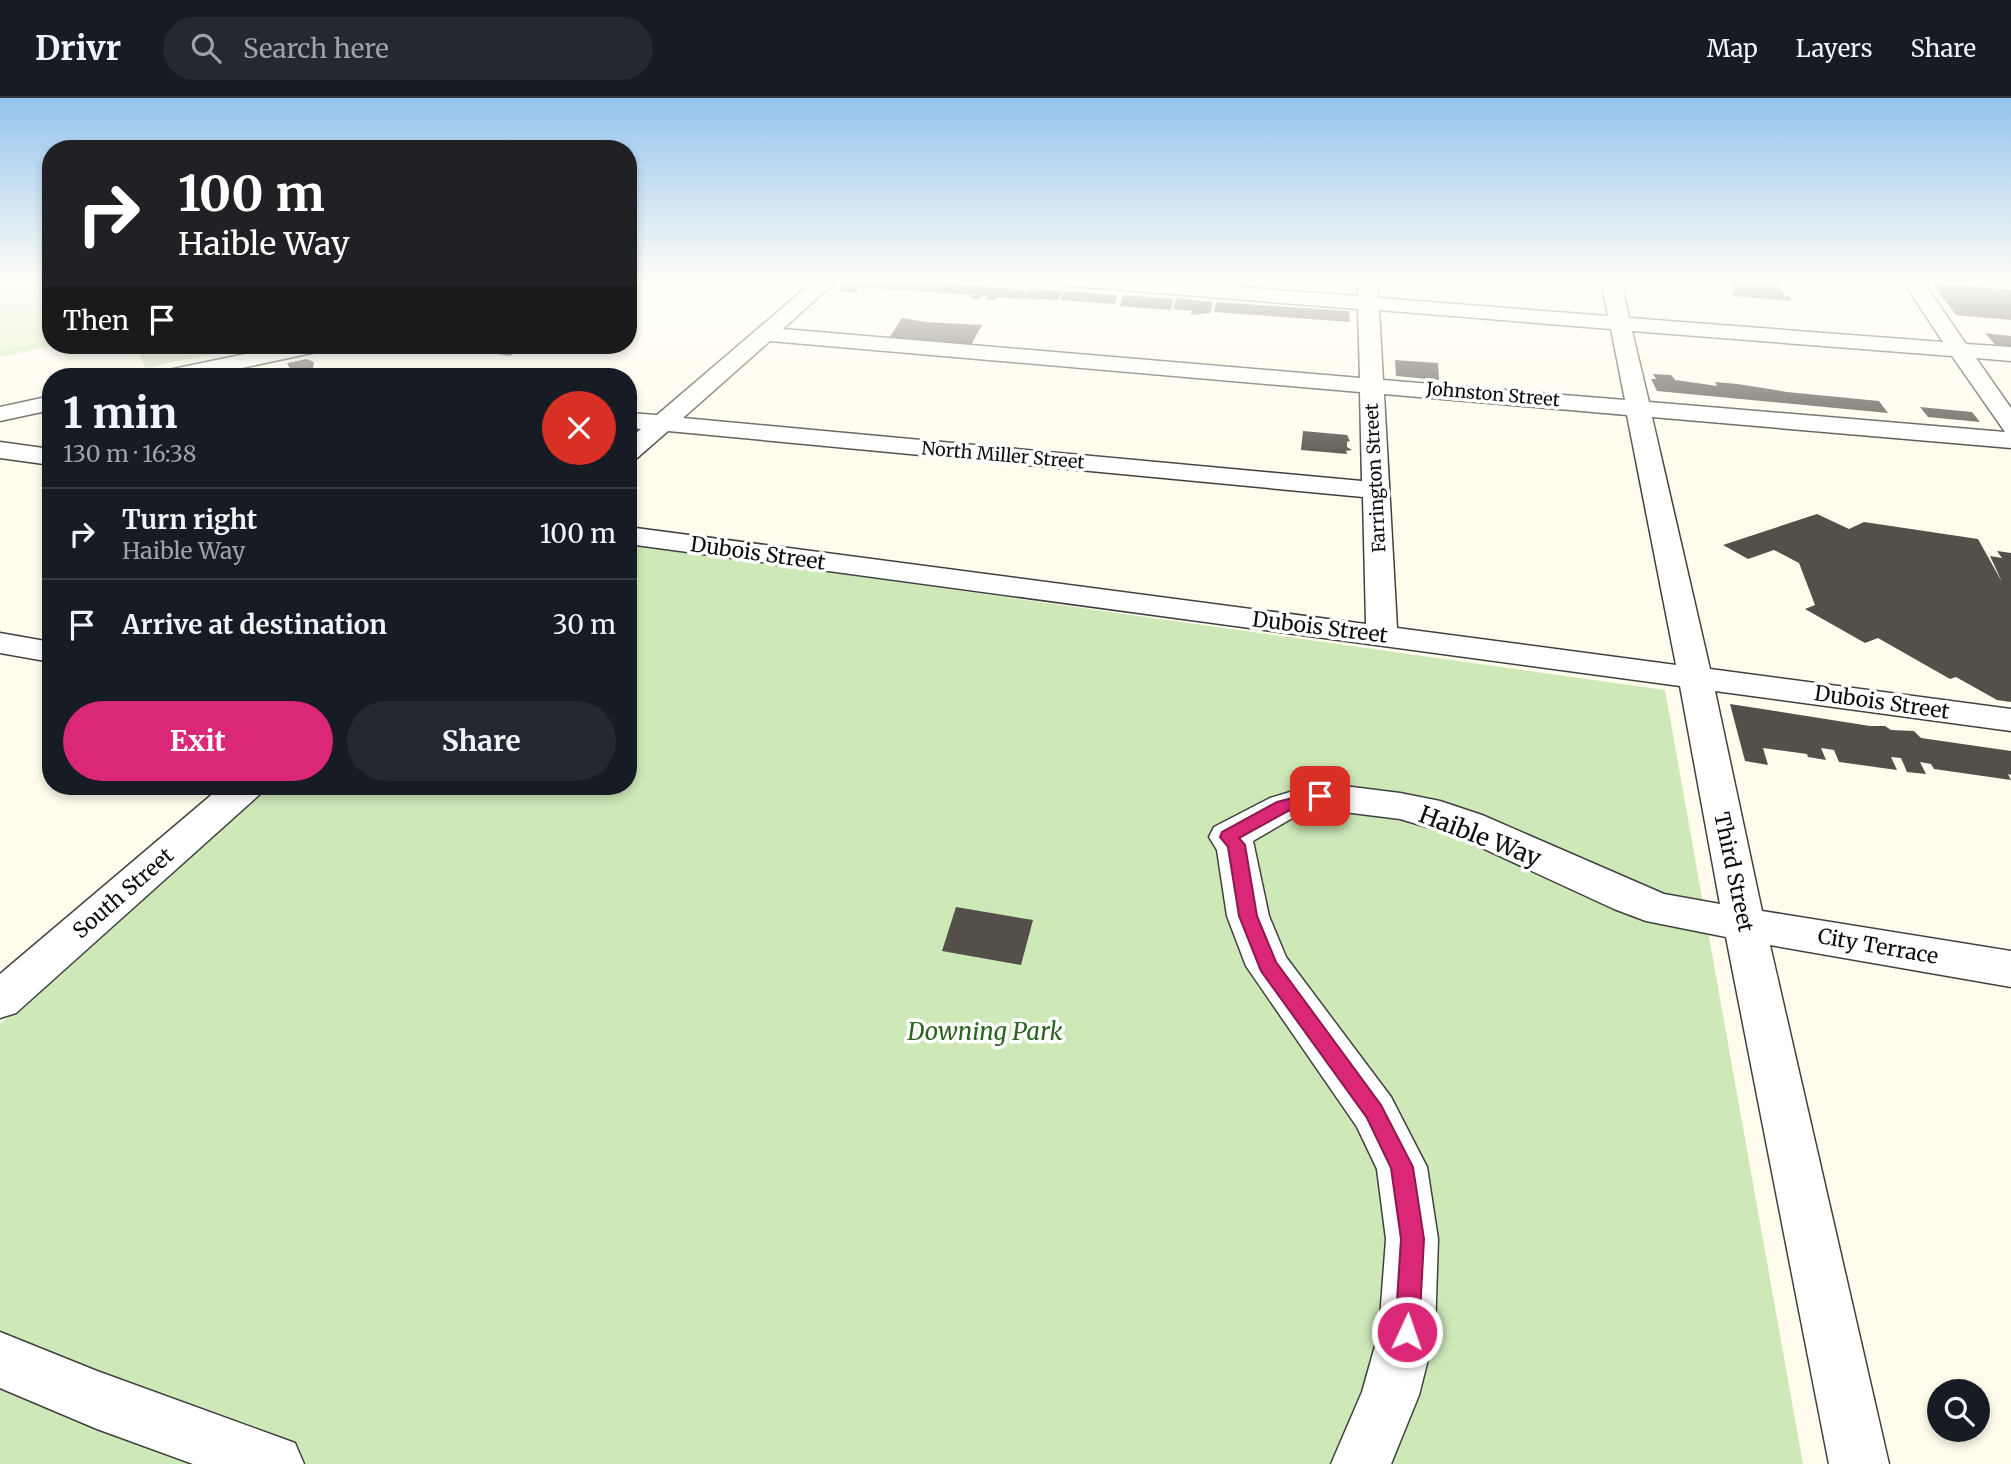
<!DOCTYPE html>
<meta charset="utf-8">
<style>
body{margin:0;font-family:Merriweather,serif;background:#242831;color:#f1f3f6;height:100vh;display:flex;flex-direction:column;font-size:26px;white-space:nowrap}
*{box-sizing:border-box;margin:0}
p{font-size:23px;color:#9ea1a6}
.icon{flex:none;width:38px;height:38px;fill:none;stroke:currentColor;stroke-width:2;stroke-linecap:round;stroke-linejoin:round}
.map{position:relative;flex:1;overflow:hidden}
.details{position:absolute;left:42px;top:270px;width:595px;height:427px;display:flex;flex-direction:column;background:#171b24;border-radius:28px;box-shadow:0 4px 10px #0003}
.details>*{flex:none}
.banner{position:absolute;left:42px;top:42px;width:595px;height:214px;border-radius:28px;box-shadow:0 4px 10px #0003;background:#202124;color:#fff;overflow:hidden}
.fabs{position:absolute;left:1927px;top:1281px;display:grid;gap:14px}
.fabs a{display:grid;place-items:center;width:63px;height:63px;border-radius:50%;background:#171b24;box-shadow:0 4px 10px #0003;font-size:35px}
.pin{position:absolute;display:grid;place-items:center;width:60px;height:60px;color:#fff;margin:-30px;border-radius:14px;box-shadow:0 4px 10px #0006}
.me{position:absolute;width:77px;margin:-38px;rotate:3deg;stroke-linejoin:round;filter:drop-shadow(0 0 5px #0008)}
.turn{display:flex;align-items:center;gap:24px;height:147px;padding:0 21px;font-size:32px}
.turn .icon{width:91px;height:91px;stroke-width:2.5}
.turn b{display:block;font-size:49px;line-height:60px}
.then{display:flex;align-items:center;height:66px;padding:0 21px;background:#0003;gap:14px;font-size:26px}
.round{display:grid;place-items:center;flex:none;width:74px;height:74px;border-radius:37px;background:#242831}
.overview{display:flex;align-items:center;justify-content:space-between;height:119px;padding:0 21px}
h1{font-size:42px;font-weight:700;line-height:52px}
.cta{display:flex;gap:14px;margin-top:auto;padding:14px 21px}
.cta a{flex:1;height:80px;border-radius:42px;background:#db2777;color:#fff;font-size:28px;font-weight:700;line-height:80px;text-align:center}
.cta a+a{background:#242831;color:#f1f3f6}
ul{padding:0;list-style:none}
li{display:flex;align-items:center;gap:21px;height:91px;padding:0 21px;border-top:2px solid #363941}
li div{flex:1}
li b{display:block;font-size:26px}
li em{font-style:normal}
header{display:flex;align-items:center;gap:42px;box-sizing:border-box;height:98px;padding:0 35px;background:#171b24;border-bottom:2px solid #363941}
header strong{font-size:33px}
nav{display:flex;gap:38px;margin-inline-start:auto;font-size:24px}
.search{width:490px;height:63px;background:#242831;display:flex;align-items:center;gap:18px;box-sizing:border-box;padding:0 24px;border-radius:38px;color:#9ea1a6;font-size:26px}
.map>svg:first-child{display:block}
</style>
<header>
<strong>Drivr</strong>
<div class="search"><svg class="icon" aria-label="search" viewBox="0 0 24 24"><circle cx="10" cy="10" r="6"/><path d="M15 15l6 6"/></svg>Search here</div>
<nav><a>Map</a><a>Layers</a><a>Share</a></nav>
</header>
<div class="map">
<svg width="2011" height="1366" viewBox="0 0 2011 1366">
<rect width="100%" height="100%" fill="#fffced"/>
<g fill="#cee8b8">
<polygon points="0,182 51,182 51,247 55,247 0,259"/>
<polygon points="628,446 1665,592 1803,1366 0,1366 0,926 268,688 628,688"/>
</g>
<polygon fill="#d3dfbf" points="136,247 255,247 145,270"/>
<polygon fill="#e0efc9" points="51,189 51,242 0,254 0,201"/>
<g fill="#554f49">
<polygon points="851,182 895,182 1027,192 1022,201 997,199 995,202 986,202 988,198 981,198 979,201 971,201 973,197 860,189 855,195 839,193"/>
<polygon points="1728,182 1775,182 1785,198 1789,198 1792,203 1734,198 1731,194 1735,194"/>
<polygon points="1932,186 2011,193 2011,222 1956,217"/>
<polygon points="1029,190 1062,193 1057,202 1024,200"/>
<polygon points="1064,193 1118,197 1115,206 1060,202"/>
<polygon points="1123,197 1173,201 1171,212 1120,208"/>
<polygon points="1176,200 1213,204 1210,215 1191,217 1192,213 1173,211"/>
<polygon points="1216,204 1349,213 1350,224 1214,214"/>
<polygon points="902,220 926,224 982,227 971,247 889,240"/>
<polygon points="1985,235 2011,238 2011,249 1996,248"/>
<polygon points="469,247 527,247 510,258 462,251"/>
<polygon points="307,261 314,264 313,270 292,275 287,265"/>
<polygon points="1395,262 1438,265 1439,282 1396,278"/>
<polygon points="318,270 340,272 331,278 291,278"/>
<polygon points="1653,276 1671,277 1677,284 1676,282 1717,288 1715,284 1738,286 1787,294 1879,303 1888,315 1657,293 1651,281 1656,281"/>
<polygon points="1920,309 1972,314 1980,324 1928,319"/>
<polygon points="1303,333 1347,337 1350,343 1347,344 1347,349 1352,352 1346,353 1347,356 1301,352"/>
<polygon points="1817,416 1849,431 1864,424 1978,441 2002,484 1990,458 2002,460 1997,453 2011,455 2011,604 1997,602 1956,579 1950,581 1878,540 1865,545 1805,511 1815,507 1799,465 1774,452 1748,461 1723,447"/>
<polygon points="1730,606 1870,628 1885,628 1891,632 1914,633 1921,640 2011,653 2011,677 2008,676 2011,682 1934,671 1931,666 1920,664 1926,676 1907,674 1901,660 1891,659 1897,672 1839,664 1834,652 1821,650 1826,662 1808,659 1807,656 1763,650 1768,667 1745,663"/>
<polygon points="956,809 1033,822 1021,867 942,853"/>
</g>
<g fill="none" stroke-linecap="round" stroke-linejoin="round">
<defs>
<g id="minor">
<path d="M815 182H837L783 231 1360 280 1358 211 1072 188 1065 186 1062 182H1144L1358 198 1357 182H1377L1378 200 1608 218 1601 182H1621L1629 220 1943 244 1902 182H1922L1966 246 2011 249V263L1976 260 2011 310V350L1652 319 1710 571 2011 611V633L1715 593 1762 813 2011 853V889L1770 847 1889 1366H1829L1726 839 1646 823 1614 811 1454 737 1400 721 1320 711 1296 718 1253 743 1269 818 1286 859 1391 999 1427 1069 1438 1141 1435 1234 1419 1297 1391 1366H1331L1362 1294 1379 1234 1386 1141 1377 1071 1357 1029 1246 868 1227 818 1217 752 1209 739 1214 729 1270 700 1320 685 1400 695 1440 703 1482 717 1664 796 1720 806 1680 588 628 446V429L1366 526 1363 399 668 333 637 360 628 363V342L641 331 628 329V315L657 317ZM1379 212 1611 231 1625 302 1383 282ZM1632 233 1952 258 2005 334 1649 304ZM770 243 1360 294 1362 383 683 320ZM1384 296 1627 317 1676 567 1397 530Z"/>
<polygon points="1954,182 2011,182 2011,192 1964,188 1957,186"/>
<polygon points="288,247 329,247 326,252 204,278 161,278 165,273 173,271"/>
<polygon points="51,298 51,312 0,323 0,309"/>
<polygon points="0,344 51,351 51,367 0,360"/>
<polygon points="0,535 51,544 51,564 0,555"/>
<polygon points="222,688 264,688 259,697 16,915 0,920 0,876"/>
<polygon points="0,1234 97,1273 295,1345 304,1366 193,1366 97,1331 0,1290"/>
</g>
</defs>
<use href="#minor" stroke="#404040" stroke-width="3"/>
<use href="#minor" fill="#fff" fill-rule="evenodd"/>
</g>
<linearGradient id="sky" x2="0" y2="1"><stop stop-color="#93c3ed"/><stop offset="0.49" stop-color="#fffef7"/><stop offset="1" stop-color="#fffef7" stop-opacity="0"/></linearGradient>
<rect width="2011" height="373" fill="url(#sky)"/>
<polygon fill="#db2777" stroke="#8e194d" stroke-width="2" points="1320,693 1326,694 1328,698 1326,702 1288,713 1239,740 1245,747 1257,818 1276,864 1381,1007 1413,1069 1424,1141 1419,1234 1415,1243 1407,1246 1398,1243 1395,1234 1401,1141 1391,1070 1367,1020 1261,873 1239,818 1228,749 1220,739 1222,734 1277,704"/>
<g text-anchor="middle" dominant-baseline="central" stroke-width="7" stroke-linejoin="round" paint-order="stroke">
<g font-size="18" fill="#0d0d0d" stroke="#fff">
<text transform="translate(1493 296) rotate(5)">Johnston Street</text>
<text transform="translate(1003 357) rotate(5)">North Miller Street</text>
<text transform="translate(1375 380) rotate(-93)">Farrington Street</text>
</g>
<g font-size="21" fill="#0d0d0d" stroke="#fff">
<text transform="translate(758 455) rotate(8)">Dubois Street</text>
<text transform="translate(1320 529) rotate(7)">Dubois Street</text>
<text transform="translate(1882 604) rotate(8)">Dubois Street</text>
<text transform="translate(1734 774) rotate(78)">Third Street</text>
<text transform="translate(123 795) rotate(-41)">South Street</text>
<text transform="translate(1878 848) rotate(10)">City Terrace</text>
</g>
<g font-size="24" fill="#0d0d0d" stroke="#fff">
<text transform="translate(1480 738) rotate(21)">Haible Way</text>
</g>
<g font-size="24" font-style="italic" fill="#2a631f" stroke="#fff">
<text x="985" y="933">Downing Park</text>
</g>
</g>
</svg>
<div class="fabs">
<a><svg class="icon" aria-label="search" viewBox="0 0 24 24"><circle cx="10" cy="10" r="6"/><path d="M15 15l6 6"/></svg></a>
</div>
<div class="pin" style="left:1320px;top:698px;background:#d93025"><svg class="icon" aria-label="arrive" viewBox="0 0 24 24"><path d="M6 21V4h12l-3 4 3 4H6"/></svg></div>
<svg class="me" style="left:1407px;top:1234px" viewBox="-20 -20 40 40"><circle r="17" fill="#db2777" stroke="#fff" stroke-width="3"/><path d="M0-11L8 9 0 5-8 9z" fill="#fff"/></svg>
<div class="banner">
<div class="turn"><svg class="icon" aria-label="right" viewBox="0 0 24 24"><path d="M7 20v-9h11M14 6l5 5-5 5"/></svg><div><b>100 m</b>Haible Way</div></div>
<div class="then">Then<svg class="icon" aria-label="arrive" viewBox="0 0 24 24"><path d="M6 21V4h12l-3 4 3 4H6"/></svg></div>
</div>
<section class="details">
<div class="overview"><div><h1>1 min</h1><p>130 m · 16:38</p></div><a class="round" style="background:#d93025;color:#fff"><svg class="icon" aria-label="close" viewBox="0 0 24 24"><path d="M6 6l12 12M18 6L6 18"/></svg></a></div>
<ul>
<li><svg class="icon" aria-label="right" viewBox="0 0 24 24"><path d="M7 20v-9h11M14 6l5 5-5 5"/></svg><div><b>Turn right</b><p>Haible Way</p></div><em>100 m</em></li>
<li><svg class="icon" aria-label="arrive" viewBox="0 0 24 24"><path d="M6 21V4h12l-3 4 3 4H6"/></svg><div><b>Arrive at destination</b></div><em>30 m</em></li>
</ul>
<div class="cta"><a>Exit</a><a>Share</a></div>
</section>
</div>
